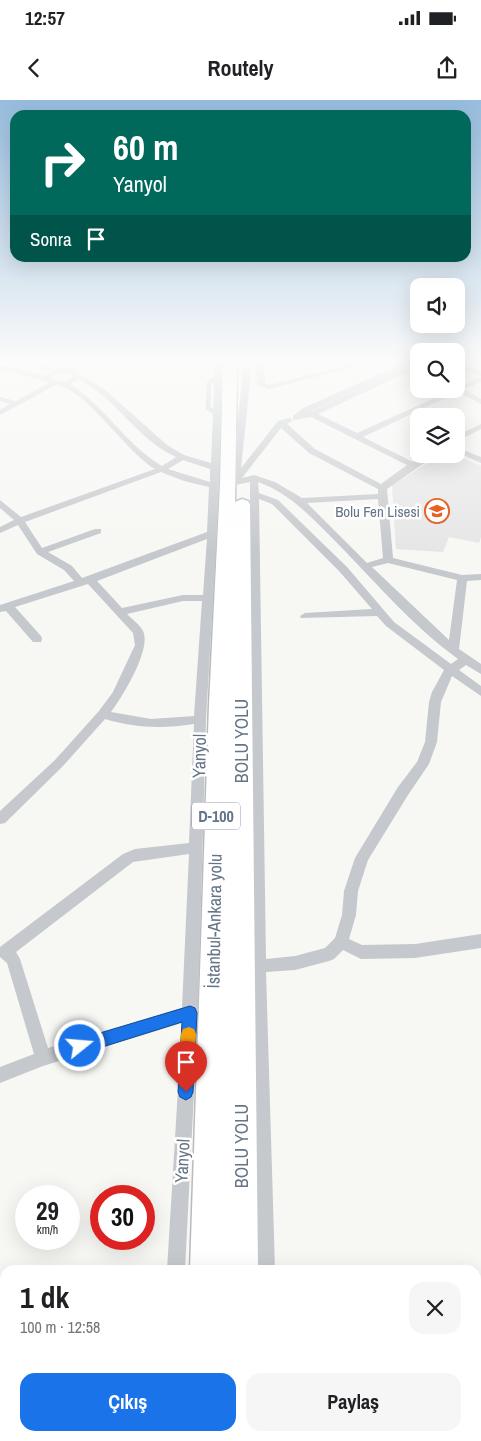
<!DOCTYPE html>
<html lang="tr">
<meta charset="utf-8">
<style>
body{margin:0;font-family:"Archivo Narrow",sans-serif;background:#f6f6f6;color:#202124;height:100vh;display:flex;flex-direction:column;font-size:19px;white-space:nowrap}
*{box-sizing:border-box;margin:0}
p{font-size:16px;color:#757577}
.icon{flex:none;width:28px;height:28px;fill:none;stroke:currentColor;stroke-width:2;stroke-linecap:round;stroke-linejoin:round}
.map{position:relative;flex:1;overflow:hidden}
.panel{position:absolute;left:0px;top:1165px;width:481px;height:176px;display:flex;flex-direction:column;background:#fff;border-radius:15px 15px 0 0;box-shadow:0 5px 20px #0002}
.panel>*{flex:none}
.hud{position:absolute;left:10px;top:10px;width:461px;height:152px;border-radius:15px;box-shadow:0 5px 20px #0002;background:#00695c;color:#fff;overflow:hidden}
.buttons{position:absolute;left:410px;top:178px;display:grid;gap:10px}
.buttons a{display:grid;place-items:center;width:55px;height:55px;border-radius:10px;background:#fff;box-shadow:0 5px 20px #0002;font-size:25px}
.speed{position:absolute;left:15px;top:1085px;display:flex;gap:10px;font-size:25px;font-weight:700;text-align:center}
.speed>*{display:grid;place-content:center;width:65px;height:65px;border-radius:50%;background:#fff;box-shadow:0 5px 20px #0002;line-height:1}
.speed small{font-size:12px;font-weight:400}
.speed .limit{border:8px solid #d22;background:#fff;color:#111}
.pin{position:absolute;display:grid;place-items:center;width:42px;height:42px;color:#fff;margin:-51px -21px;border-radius:50% 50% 50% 0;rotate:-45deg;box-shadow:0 0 5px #0007}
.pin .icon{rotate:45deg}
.me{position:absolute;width:55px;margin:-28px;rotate:73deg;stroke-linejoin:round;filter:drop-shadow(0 0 4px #0008)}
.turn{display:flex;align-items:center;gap:18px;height:105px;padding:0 20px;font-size:22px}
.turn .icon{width:65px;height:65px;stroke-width:2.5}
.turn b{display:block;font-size:35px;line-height:42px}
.then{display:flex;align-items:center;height:48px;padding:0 20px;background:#0003;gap:10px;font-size:19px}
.round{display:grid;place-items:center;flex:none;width:52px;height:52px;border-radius:15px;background:#f6f6f6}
.headline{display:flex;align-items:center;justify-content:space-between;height:85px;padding:0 20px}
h1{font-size:30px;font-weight:700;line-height:38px}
.button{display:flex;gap:10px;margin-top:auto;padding:10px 20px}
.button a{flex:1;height:58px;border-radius:15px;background:#1a73e8;color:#fff;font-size:20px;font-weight:700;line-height:58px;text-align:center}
.button a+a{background:#f6f6f6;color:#202124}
.status{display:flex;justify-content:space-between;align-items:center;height:35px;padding:0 25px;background:#fff;direction:ltr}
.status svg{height:14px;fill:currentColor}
header{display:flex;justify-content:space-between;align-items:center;height:65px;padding:0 20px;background:#fff;font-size:22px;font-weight:700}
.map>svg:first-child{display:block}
</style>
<div class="status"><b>12:57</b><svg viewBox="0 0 49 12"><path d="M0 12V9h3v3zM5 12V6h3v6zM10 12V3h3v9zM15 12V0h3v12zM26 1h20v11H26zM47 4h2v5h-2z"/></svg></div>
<header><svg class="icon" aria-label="back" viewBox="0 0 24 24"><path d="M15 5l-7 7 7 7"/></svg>Routely<svg class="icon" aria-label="share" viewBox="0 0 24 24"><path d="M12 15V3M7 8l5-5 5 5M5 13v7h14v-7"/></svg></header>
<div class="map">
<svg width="481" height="1341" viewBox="0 0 481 1341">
<rect width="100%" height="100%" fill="#f7f7f4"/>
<polygon fill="#e5e6e5" points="443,354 453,354 481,366 481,437 479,443 449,437 443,452 396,449 392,385"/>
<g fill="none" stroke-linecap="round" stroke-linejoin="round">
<defs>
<polygon id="secondary" points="5,1199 5,1227 0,1228 0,1200"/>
<g id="highway">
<polygon points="223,263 237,263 235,402 242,399 248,401 250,404 258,1170 224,1170 224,1132 224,1170 190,1170 209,604 220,384"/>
<polygon points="166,1336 221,1336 221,1341 165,1341"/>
<polygon points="234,1336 272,1336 273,1341 235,1341"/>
</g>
</defs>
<use href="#secondary" stroke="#b7bcc1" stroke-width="2"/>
<use href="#highway" stroke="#b7bbbe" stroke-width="3"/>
<polyline stroke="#bec1c3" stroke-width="2.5" stroke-dasharray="4 4" stroke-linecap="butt" points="139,1341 140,1336"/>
<polyline stroke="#c5c8cc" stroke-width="4.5" points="217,314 208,308 209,283 218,277"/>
<g fill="#c5c8cc" fill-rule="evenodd">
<path d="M23 263C37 262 50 268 63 269 73 269 80 263 91 263L76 272 103 288 167 345 184 355 211 363 215 263H223L217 434 206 619 198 913 185 1170H167L182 923 43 966 0 983V967L34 954 7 863 0 857V847L123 754 135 749 189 743 194 624C163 629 135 628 105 619L63 666 5 723 0 724V711L55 660 99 611 113 592 135 545 133 533 88 484 15 507 41 536 42 539 41 542H33L6 511 0 512V505L74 481 64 470 37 454 18 425 0 433V427L14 420 0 408V400L21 417 155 369C125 351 86 289 56 285L0 315V310L10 304 0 301V297L16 301 49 283 45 281 0 269V265L45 276 52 271ZM59 273H69L73 277 64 281 52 280V278ZM79 279C116 299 138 340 176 357L162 366C126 345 105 306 70 284ZM183 360 210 369V382L168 369ZM161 372 184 381 209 387 207 432 82 478 72 466 48 452 101 433V429H95L42 448 25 422ZM207 439 203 495H183L122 508 97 481ZM183 501H202L194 616 151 619 111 612C122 597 152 549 143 531 140 525 132 519 127 514ZM189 754 182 908 48 948 20 859 16 852 133 762Z"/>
<path d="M244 263H252L241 368 278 321 289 318 293 320 287 324 315 349 381 384 407 365 311 317 293 320V316L303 308 404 263H419V267L318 314 357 333 481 277V282L464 289 481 299V304L458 292 363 337 413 362 427 354H437L387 389 393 458 462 475 481 474V480L467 481 459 549 481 564V574L466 565 459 570 481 586V596L452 576 441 602 437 642 429 664 408 695 368 760 358 791 356 815 349 839 362 845 415 844 481 834V848L415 858 361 859 343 850 334 859 329 861 295 870 266 872 275 1170H257L250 795V382L235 385 231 382ZM383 278 312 311H311ZM281 328 309 353 378 389V394L302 398 275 382 254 375 242 378ZM258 382C292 394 315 421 339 445 377 484 414 527 458 559L451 564 394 522 347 467 278 400 259 393ZM259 399 272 404 339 471 372 509 305 513 300 516 301 518 377 516 386 526 444 570 432 592 429 602 425 642 417 662 398 687 355 758 344 791 342 815 335 838 325 848 295 856 266 859ZM378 399 383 458 367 463 307 403ZM388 463 457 480 449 540 372 467Z"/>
<polygon points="256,263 264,263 265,284 269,285 356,263 364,264 269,289 257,285"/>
<polygon points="456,263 462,263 481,271 481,276 456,266"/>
<polygon points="481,324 481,329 456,342 456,336"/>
<polygon points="456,347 481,357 481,363 456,352"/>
<polygon points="153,1336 173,1336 174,1341 152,1341"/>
<polygon points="282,1336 303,1336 304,1341 282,1341"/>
</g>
<use href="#secondary" fill="#fff" fill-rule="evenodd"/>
<use href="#highway" fill="#fff" fill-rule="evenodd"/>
</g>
<polygon fill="#787d82" points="113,1336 116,1336 115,1341 113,1341"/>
<polygon fill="#abb3ba" stroke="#787d82" points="101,1336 113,1336 113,1341 100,1341"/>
<linearGradient id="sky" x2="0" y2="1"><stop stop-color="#97bcde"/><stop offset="0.58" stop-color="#fbfbfa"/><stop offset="1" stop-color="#fbfbfa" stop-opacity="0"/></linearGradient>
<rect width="481" height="451" fill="url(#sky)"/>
<polygon fill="#1a73e8" stroke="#114b97" points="190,906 195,908 197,913 193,992 191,997 186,1000 180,997 178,992 182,922 80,954 75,952 73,946 75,941 80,939"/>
<polygon fill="#f59e0b" points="189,927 194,929 196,934 194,972 192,978 187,980 181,978 179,972 181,934 183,929"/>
<defs>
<symbol id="school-ring" viewBox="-11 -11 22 22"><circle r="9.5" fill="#fff" stroke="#e76024" stroke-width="1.5"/><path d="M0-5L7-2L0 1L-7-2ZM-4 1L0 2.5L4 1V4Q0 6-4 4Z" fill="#e76024"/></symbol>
</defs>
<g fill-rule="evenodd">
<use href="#school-ring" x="423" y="397" width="28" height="28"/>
</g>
<g text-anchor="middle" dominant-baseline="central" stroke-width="5" stroke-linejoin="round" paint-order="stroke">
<g font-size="15" fill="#657586" stroke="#fff" text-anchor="end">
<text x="420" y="411">Bolu Fen Lisesi</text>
</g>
<rect fill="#fff" stroke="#939eaa" stroke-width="1" x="192" y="702.5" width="48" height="27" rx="4"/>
<g font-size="16" font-weight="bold" fill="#657586">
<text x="216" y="716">D-100</text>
</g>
<g font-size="18" fill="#657586" stroke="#fff">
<text transform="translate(241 641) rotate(-90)">BOLU YOLU</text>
<text transform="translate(199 656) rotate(-89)">Yanyol</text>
<text transform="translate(214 821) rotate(-89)">İstanbul-Ankara yolu</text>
<text transform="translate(241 1046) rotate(-90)">BOLU YOLU</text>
<text transform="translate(182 1061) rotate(-87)">Yanyol</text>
</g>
</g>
</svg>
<div class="buttons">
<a><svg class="icon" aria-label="sound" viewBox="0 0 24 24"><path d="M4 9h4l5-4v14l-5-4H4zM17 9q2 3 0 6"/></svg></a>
<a><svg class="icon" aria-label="search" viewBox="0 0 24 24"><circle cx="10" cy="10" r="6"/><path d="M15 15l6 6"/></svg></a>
<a><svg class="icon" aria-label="layers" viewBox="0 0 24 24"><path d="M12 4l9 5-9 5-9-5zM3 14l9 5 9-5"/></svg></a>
</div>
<div class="speed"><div>29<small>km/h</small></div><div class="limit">30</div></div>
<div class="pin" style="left:186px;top:992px;background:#d93025"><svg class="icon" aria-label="arrive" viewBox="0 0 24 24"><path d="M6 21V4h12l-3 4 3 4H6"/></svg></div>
<svg class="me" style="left:80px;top:946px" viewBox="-20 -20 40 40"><circle r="17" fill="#1a73e8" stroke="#fff" stroke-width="3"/><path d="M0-11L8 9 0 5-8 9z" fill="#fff"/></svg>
<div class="hud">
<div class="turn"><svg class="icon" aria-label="right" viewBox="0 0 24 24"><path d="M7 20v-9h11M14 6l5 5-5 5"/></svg><div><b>60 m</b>Yanyol</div></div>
<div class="then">Sonra<svg class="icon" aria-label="arrive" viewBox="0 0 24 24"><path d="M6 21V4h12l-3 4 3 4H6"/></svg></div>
</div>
<section class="panel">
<div class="headline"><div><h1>1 dk</h1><p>100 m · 12:58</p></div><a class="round"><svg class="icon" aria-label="close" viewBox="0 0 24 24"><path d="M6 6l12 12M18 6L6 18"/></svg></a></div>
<div class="button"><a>Çıkış</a><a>Paylaş</a></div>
</section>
</div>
